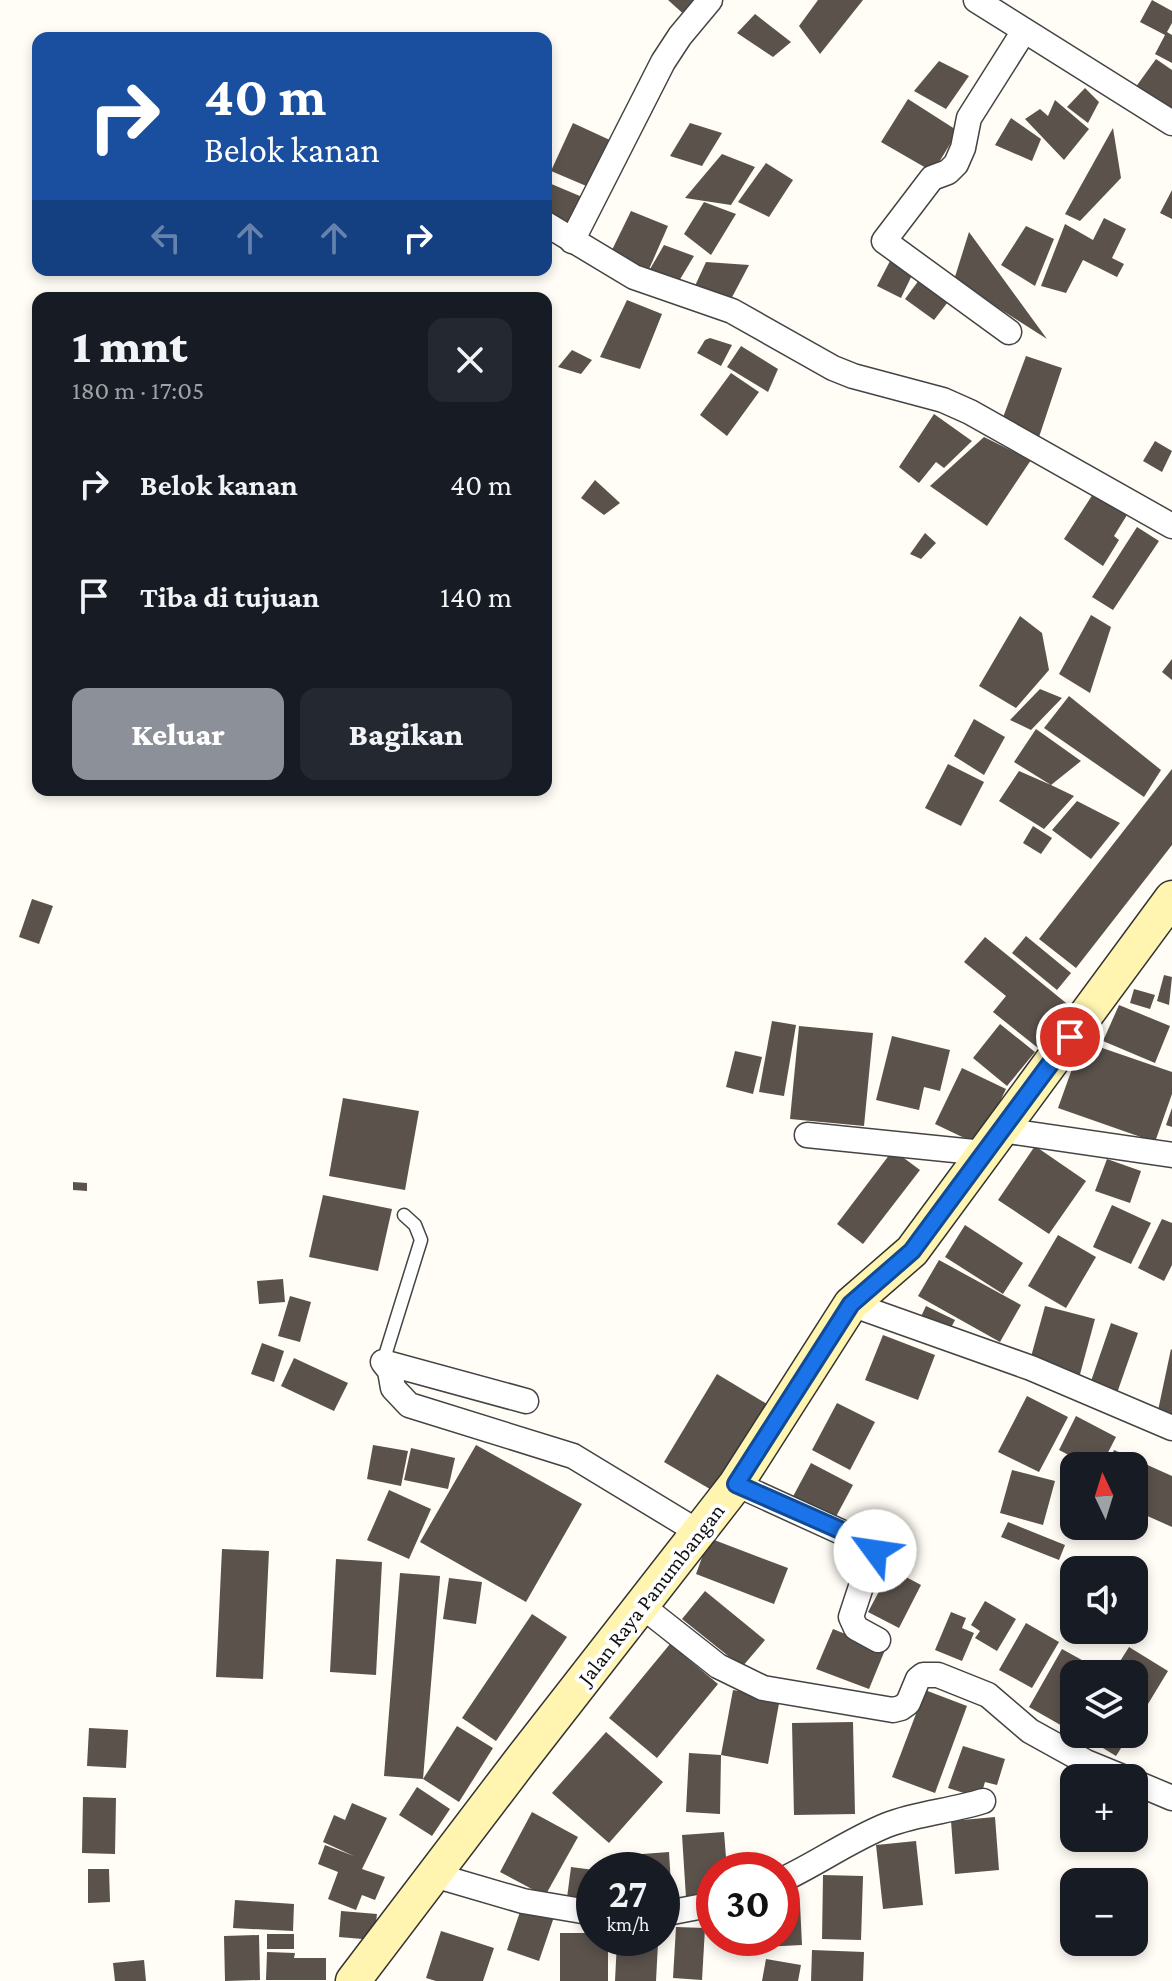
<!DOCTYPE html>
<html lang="id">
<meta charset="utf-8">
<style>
body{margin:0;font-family:"Crimson Pro",serif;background:#242831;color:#f1f3f6;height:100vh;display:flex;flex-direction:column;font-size:30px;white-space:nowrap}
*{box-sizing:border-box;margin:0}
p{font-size:26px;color:#9ea1a6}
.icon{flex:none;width:44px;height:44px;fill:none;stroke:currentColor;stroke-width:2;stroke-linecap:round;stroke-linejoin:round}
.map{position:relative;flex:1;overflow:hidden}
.sheet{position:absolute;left:32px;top:292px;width:520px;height:504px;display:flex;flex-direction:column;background:#171b24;border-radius:16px;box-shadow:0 4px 12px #0003}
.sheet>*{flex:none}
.banner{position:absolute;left:32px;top:32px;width:520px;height:244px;border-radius:16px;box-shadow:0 4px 12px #0003;background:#1a4fa0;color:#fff;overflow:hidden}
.needle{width:52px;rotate:356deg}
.fabs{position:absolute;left:1060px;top:1452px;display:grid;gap:16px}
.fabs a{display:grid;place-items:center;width:88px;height:88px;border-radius:16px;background:#171b24;box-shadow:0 4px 12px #0003;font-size:40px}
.speed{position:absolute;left:576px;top:1852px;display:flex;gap:16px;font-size:40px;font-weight:700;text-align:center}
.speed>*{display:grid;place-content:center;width:104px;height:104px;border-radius:50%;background:#171b24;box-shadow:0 4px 12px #0003;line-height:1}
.speed small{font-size:20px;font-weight:400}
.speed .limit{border:12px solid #d22;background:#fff;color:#111}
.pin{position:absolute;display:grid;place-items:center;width:68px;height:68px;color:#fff;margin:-34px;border:4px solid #fff;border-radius:50%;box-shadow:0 2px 8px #0007}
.me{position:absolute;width:88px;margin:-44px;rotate:301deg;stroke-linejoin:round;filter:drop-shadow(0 0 6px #0008)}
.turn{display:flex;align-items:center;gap:28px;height:168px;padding:0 40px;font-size:36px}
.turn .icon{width:104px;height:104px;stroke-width:2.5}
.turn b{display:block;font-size:56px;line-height:68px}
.lanes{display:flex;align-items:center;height:76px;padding:0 40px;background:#0003;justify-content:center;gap:40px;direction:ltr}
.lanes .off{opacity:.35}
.round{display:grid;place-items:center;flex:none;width:84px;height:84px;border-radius:16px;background:#242831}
.summary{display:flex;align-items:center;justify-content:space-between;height:136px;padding:0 40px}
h1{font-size:48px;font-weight:800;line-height:60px}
.button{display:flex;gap:16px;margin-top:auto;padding:16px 40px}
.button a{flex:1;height:92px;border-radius:16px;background:#8c9099;color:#fff;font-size:32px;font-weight:800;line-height:92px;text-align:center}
.button a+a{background:#242831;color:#f1f3f6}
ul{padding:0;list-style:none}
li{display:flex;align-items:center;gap:24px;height:112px;padding:0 40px}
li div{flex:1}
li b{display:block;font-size:30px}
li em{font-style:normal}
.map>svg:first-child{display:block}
</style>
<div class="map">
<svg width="1172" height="1981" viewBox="0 0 1172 1981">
<rect width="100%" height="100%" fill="#fffdf5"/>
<g fill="#5b524c">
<polygon points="668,0 704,0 688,18"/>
<polygon points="818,0 863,0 820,54 799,26"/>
<polygon points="1152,0 1172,11 1172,23 1167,32 1172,35 1172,63 1155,54 1165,35 1140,22"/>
<polygon points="755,14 791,42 773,57 737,33"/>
<polygon points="1156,59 1172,70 1172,113 1135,88"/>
<polygon points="939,61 969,76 946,109 914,91"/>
<polygon points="1085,88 1099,102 1088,123 1067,107"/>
<polygon points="908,99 958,131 933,172 881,142"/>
<polygon points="1055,100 1089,129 1064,160 1025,119 1040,109 1048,116"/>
<polygon points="1011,118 1041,139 1032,161 995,145"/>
<polygon points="573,123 612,141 591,188 551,171"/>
<polygon points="690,123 722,133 702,166 670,156"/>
<polygon points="1113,128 1121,178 1080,221 1065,214"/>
<polygon points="722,154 755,167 731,205 685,198"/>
<polygon points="766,163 793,180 769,217 738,202"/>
<polygon points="549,183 587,199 569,231 546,215 546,189"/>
<polygon points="1172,190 1172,219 1160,213"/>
<polygon points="704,202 736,214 711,255 684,234"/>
<polygon points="631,211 668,226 646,276 611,252"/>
<polygon points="1104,218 1126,229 1112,258 1124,264 1117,277 1083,260 1066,293 1041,286 1065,224 1093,240"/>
<polygon points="1026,226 1054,239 1035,286 1001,265"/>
<polygon points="969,232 1047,339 954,280"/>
<polygon points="664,245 694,256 676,286 646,276"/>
<polygon points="890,261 913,273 901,298 877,286"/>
<polygon points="706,262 749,265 729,303 694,288"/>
<polygon points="922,276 951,298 934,320 905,299"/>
<polygon points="627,300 662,314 640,369 600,357"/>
<polygon points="710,338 732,345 721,366 697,353 705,340"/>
<polygon points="741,346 778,369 768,392 727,367"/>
<polygon points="572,350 592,360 581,374 558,367"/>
<polygon points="1026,356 1062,368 1037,443 1002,420"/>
<polygon points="731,373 759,392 727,436 700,415"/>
<polygon points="934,414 972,441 944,468 936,462 919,483 899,467"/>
<polygon points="984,437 1031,460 987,526 930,486"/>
<polygon points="1155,441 1172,451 1162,472 1143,461"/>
<polygon points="595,480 620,503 604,515 581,498"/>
<polygon points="1093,494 1127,515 1114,536 1119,540 1103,566 1064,539"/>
<polygon points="1137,527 1159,541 1113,610 1092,597"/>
<polygon points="925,533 936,543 921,559 910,554"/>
<polygon points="1091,615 1111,627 1090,693 1059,674"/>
<polygon points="1020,616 1042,633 1049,670 1016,708 979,686"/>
<polygon points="1172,659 1172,680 1162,672"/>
<polygon points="1040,689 1062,698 1031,730 1010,720"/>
<polygon points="1069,696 1161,770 1144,797 1044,728"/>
<polygon points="974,719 1005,737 984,775 954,756"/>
<polygon points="1036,729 1081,761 1051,785 1074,796 1044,829 999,801 1019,771 1051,785 1014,762"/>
<polygon points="948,764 984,782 961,826 925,808"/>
<polygon points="1172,769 1172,845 1076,968 1039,939"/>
<polygon points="1077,801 1120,823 1091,859 1052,830"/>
<polygon points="1033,826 1052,838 1041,854 1023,843"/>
<polygon points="32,899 53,906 39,944 19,937"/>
<polygon points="1026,936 1071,973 1057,990 1012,953"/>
<polygon points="985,937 1071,1007 1038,1048 993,1012 1006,996 964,962"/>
<polygon points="1164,975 1172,977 1169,1005 1157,1001"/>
<polygon points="1134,989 1155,995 1150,1009 1130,1003"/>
<polygon points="1119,1005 1170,1026 1155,1063 1103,1041"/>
<polygon points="772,1021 796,1025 784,1096 759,1092"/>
<polygon points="1000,1024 1035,1052 1007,1086 973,1058"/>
<polygon points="799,1026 873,1033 864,1126 790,1119"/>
<polygon points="892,1036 950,1050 940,1091 924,1087 919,1110 876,1100"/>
<polygon points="1082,1041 1172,1072 1172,1094 1155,1142 1058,1108"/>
<polygon points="735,1051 762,1057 753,1094 726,1087"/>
<polygon points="962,1068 1006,1089 979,1145 935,1124"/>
<polygon points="343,1098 419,1111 405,1190 329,1176"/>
<polygon points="1172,1108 1172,1127 1166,1125"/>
<polygon points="1035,1146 1086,1181 1049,1234 998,1200"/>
<polygon points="893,1150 920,1170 863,1244 837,1224"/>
<polygon points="1107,1159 1141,1171 1130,1203 1095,1191"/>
<polygon points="73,1182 87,1183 87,1191 73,1190"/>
<polygon points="323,1195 392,1209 378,1271 309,1257"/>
<polygon points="1112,1205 1151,1223 1131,1264 1093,1247"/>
<polygon points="1162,1219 1172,1223 1172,1265 1164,1281 1138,1268"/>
<polygon points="965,1225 1023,1263 1003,1294 945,1257"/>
<polygon points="1058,1235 1096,1257 1066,1308 1028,1286"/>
<polygon points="939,1260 1021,1305 1000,1342 918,1296"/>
<polygon points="283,1279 285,1302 259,1304 257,1281"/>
<polygon points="290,1296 311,1302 300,1342 278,1336"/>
<polygon points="926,1306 955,1320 946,1337 918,1323"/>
<polygon points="1045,1306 1095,1319 1079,1378 1029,1364"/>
<polygon points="1111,1323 1138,1333 1116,1396 1089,1387"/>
<polygon points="883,1335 935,1355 918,1400 865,1380"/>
<polygon points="262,1343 284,1351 274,1382 251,1374"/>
<polygon points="1171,1349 1172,1350 1172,1423 1156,1420"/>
<polygon points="294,1358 348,1383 334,1411 281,1386"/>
<polygon points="717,1374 772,1407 720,1495 664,1462"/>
<polygon points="1027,1396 1068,1417 1039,1472 998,1452"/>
<polygon points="837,1403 875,1422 850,1470 812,1450"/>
<polygon points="1076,1416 1116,1437 1101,1466 1090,1466 1059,1450"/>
<polygon points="373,1445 408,1451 401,1486 367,1479"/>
<polygon points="476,1445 582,1504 526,1602 420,1542"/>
<polygon points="411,1448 455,1458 448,1489 404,1480"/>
<polygon points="1114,1450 1172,1476 1172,1527 1134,1510 1134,1466 1107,1466"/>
<polygon points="811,1463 853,1485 832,1524 790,1502"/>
<polygon points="1012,1470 1055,1481 1043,1525 1000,1513"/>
<polygon points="389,1490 431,1509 409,1559 367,1540"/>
<polygon points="1008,1522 1065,1545 1059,1560 1001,1537"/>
<polygon points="709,1538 788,1568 774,1604 696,1574"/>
<polygon points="222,1549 269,1551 263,1679 216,1677"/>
<polygon points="336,1559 382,1562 376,1675 330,1672"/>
<polygon points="891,1569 921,1585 899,1628 868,1612"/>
<polygon points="400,1573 440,1576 423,1779 384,1776"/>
<polygon points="449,1578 482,1582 476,1624 443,1619"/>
<polygon points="705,1591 765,1640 742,1667 682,1619"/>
<polygon points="985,1601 1016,1619 997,1651 975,1638 980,1631 971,1625"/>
<polygon points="951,1612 966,1618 962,1628 974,1633 962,1661 935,1650"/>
<polygon points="532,1614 567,1637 496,1741 462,1718"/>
<polygon points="1026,1623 1059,1642 1032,1688 999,1670"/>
<polygon points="833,1629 885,1650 869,1689 816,1669"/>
<polygon points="670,1644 718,1684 657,1758 609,1718"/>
<polygon points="1129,1647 1168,1671 1134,1727 1134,1674 1112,1674"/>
<polygon points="1062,1649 1107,1674 1074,1674 1074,1726 1071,1731 1029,1707"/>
<polygon points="733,1690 780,1698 768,1764 721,1755 720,1814 686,1812 689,1753 721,1755"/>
<polygon points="925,1690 967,1706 935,1793 892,1777"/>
<polygon points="853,1722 855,1814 794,1815 792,1723"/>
<polygon points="457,1726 493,1748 459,1802 423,1779"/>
<polygon points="89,1728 128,1730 126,1768 87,1766"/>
<polygon points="606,1732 663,1782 609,1843 552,1793"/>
<polygon points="1080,1734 1130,1734 1116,1756"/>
<polygon points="963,1746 1005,1759 997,1785 985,1782 980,1798 948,1788"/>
<polygon points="417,1787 450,1809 432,1836 399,1815"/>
<polygon points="83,1797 116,1798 115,1854 82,1853"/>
<polygon points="352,1803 387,1818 362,1869 385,1877 375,1900 362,1895 356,1910 328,1899 338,1872 318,1864 325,1845 354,1856 323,1842 334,1815 345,1820"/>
<polygon points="532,1812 578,1837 545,1896 500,1872"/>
<polygon points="995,1817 999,1870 955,1874 951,1821"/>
<polygon points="724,1832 727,1870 714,1870 714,1896 686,1898 682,1835"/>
<polygon points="916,1841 923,1905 883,1909 876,1845"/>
<polygon points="669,1852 672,1901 662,1902 662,1870 630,1870 629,1855"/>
<polygon points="571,1867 594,1870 594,1902 567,1898"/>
<polygon points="88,1869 109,1869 110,1902 88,1903"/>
<polygon points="823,1875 863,1876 861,1940 822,1939"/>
<polygon points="235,1900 294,1904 293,1931 233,1928"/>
<polygon points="523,1903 555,1914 539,1961 507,1950"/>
<polygon points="800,1904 802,1945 725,1949 724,1938 782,1938 782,1905"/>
<polygon points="341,1911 377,1914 374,1940 339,1937"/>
<polygon points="676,1927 705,1928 702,1980 673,1978"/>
<polygon points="441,1931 494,1948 483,1981 436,1981 426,1978"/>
<polygon points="560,1933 594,1933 594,1938 608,1938 608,1981 560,1981"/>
<rect x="267" y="1934" width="27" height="15"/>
<polygon points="259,1935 260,1980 225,1981 224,1936"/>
<polygon points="617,1941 658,1943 656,1981 615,1981"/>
<polygon points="812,1950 864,1952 863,1981 811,1981"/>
<polygon points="267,1952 295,1953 294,1958 326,1958 326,1980 266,1980"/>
<polygon points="766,1959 801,1965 798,1981 762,1981"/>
<polygon points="144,1960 146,1981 115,1981 113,1963"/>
</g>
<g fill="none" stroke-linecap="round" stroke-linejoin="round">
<defs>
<polyline id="lane" points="383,1362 421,1240 415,1225 404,1215"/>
<g id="street">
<polyline points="976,0 1172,123"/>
<polyline points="546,224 634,277 732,311 833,368 853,376 943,400 970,412 1172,526"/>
<polyline points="572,241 663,62 680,36 710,0"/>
<polyline points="1009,332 884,241 932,178 948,172 956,164 963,148 969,118 1024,31"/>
<polyline points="1001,1130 1172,1155"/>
<polyline points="807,1135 984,1153"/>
<polyline points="851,1304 1031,1368 1172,1428"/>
<polyline points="526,1401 383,1362 390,1371 393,1388 409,1405 573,1456 700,1533"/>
<polyline points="736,1484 874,1547 851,1617 856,1628 878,1640"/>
<polyline points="642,1606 718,1666 763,1688 893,1710 901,1708 908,1703 918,1679 923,1675 938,1675 988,1695 1030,1731 1086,1762 1125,1778"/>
<polyline points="1134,1782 1172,1798"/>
<polyline points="434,1875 523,1901 594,1913"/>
<path d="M782 1880C818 1863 850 1840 887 1825 917 1813 952 1811 983 1801"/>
<polyline points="662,1914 714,1904"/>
</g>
<polyline id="secondary" points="353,1981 521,1760 736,1484 851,1304 912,1251 1172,898"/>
</defs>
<use href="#lane" stroke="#444" stroke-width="15"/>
<use href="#street" stroke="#444" stroke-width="27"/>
<use href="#secondary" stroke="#333" stroke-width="37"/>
<use href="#lane" stroke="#fff" stroke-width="12"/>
<use href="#street" stroke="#fff" stroke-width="24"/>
<use href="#secondary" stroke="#fff5b0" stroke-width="34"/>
</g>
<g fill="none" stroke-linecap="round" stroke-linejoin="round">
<defs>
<polyline id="route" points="875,1551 872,1544 736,1484 851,1304 912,1251 1070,1037"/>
</defs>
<use href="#route" stroke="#114b97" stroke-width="20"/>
<use href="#route" stroke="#1a73e8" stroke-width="14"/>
</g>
<g text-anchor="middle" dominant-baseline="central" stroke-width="8" stroke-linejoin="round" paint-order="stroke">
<g font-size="22" fill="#111" stroke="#fff">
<text transform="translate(651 1594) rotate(-52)">Jalan Raya Panumbangan</text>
</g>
</g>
</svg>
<div class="fabs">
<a><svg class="needle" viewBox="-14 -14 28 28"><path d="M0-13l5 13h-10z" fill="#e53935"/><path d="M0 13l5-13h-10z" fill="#9ea1a6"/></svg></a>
<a><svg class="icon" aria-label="sound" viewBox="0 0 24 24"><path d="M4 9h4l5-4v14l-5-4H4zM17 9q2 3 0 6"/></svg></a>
<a><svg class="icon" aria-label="layers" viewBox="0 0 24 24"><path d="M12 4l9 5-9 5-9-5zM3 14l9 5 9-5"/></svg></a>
<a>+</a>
<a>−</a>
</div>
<div class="speed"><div>27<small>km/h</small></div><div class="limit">30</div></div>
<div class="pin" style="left:1070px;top:1037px;background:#d93025"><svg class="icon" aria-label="arrive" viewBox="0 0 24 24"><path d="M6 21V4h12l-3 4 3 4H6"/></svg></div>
<svg class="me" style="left:875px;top:1551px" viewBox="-20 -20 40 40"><circle r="19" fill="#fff"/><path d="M0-13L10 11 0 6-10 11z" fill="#1a73e8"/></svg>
<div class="banner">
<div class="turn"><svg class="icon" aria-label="right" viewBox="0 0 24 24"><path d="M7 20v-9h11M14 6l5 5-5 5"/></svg><div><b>40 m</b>Belok kanan</div></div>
<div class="lanes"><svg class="icon off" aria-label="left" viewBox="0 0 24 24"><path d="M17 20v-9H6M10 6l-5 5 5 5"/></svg><svg class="icon off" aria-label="ahead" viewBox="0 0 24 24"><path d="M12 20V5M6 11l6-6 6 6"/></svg><svg class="icon off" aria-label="ahead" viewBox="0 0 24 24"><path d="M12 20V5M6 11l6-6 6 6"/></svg><svg class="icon" aria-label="right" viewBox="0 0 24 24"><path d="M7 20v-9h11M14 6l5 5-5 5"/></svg></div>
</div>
<section class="sheet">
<div class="summary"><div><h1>1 mnt</h1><p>180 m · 17:05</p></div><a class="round"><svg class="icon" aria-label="close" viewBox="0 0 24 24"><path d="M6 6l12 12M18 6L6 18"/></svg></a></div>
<ul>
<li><svg class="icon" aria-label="right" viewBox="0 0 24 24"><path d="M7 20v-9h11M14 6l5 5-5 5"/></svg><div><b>Belok kanan</b></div><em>40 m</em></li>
<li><svg class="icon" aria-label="arrive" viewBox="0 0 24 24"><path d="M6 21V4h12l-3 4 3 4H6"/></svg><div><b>Tiba di tujuan</b></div><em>140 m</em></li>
</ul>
<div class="button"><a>Keluar</a><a>Bagikan</a></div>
</section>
</div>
